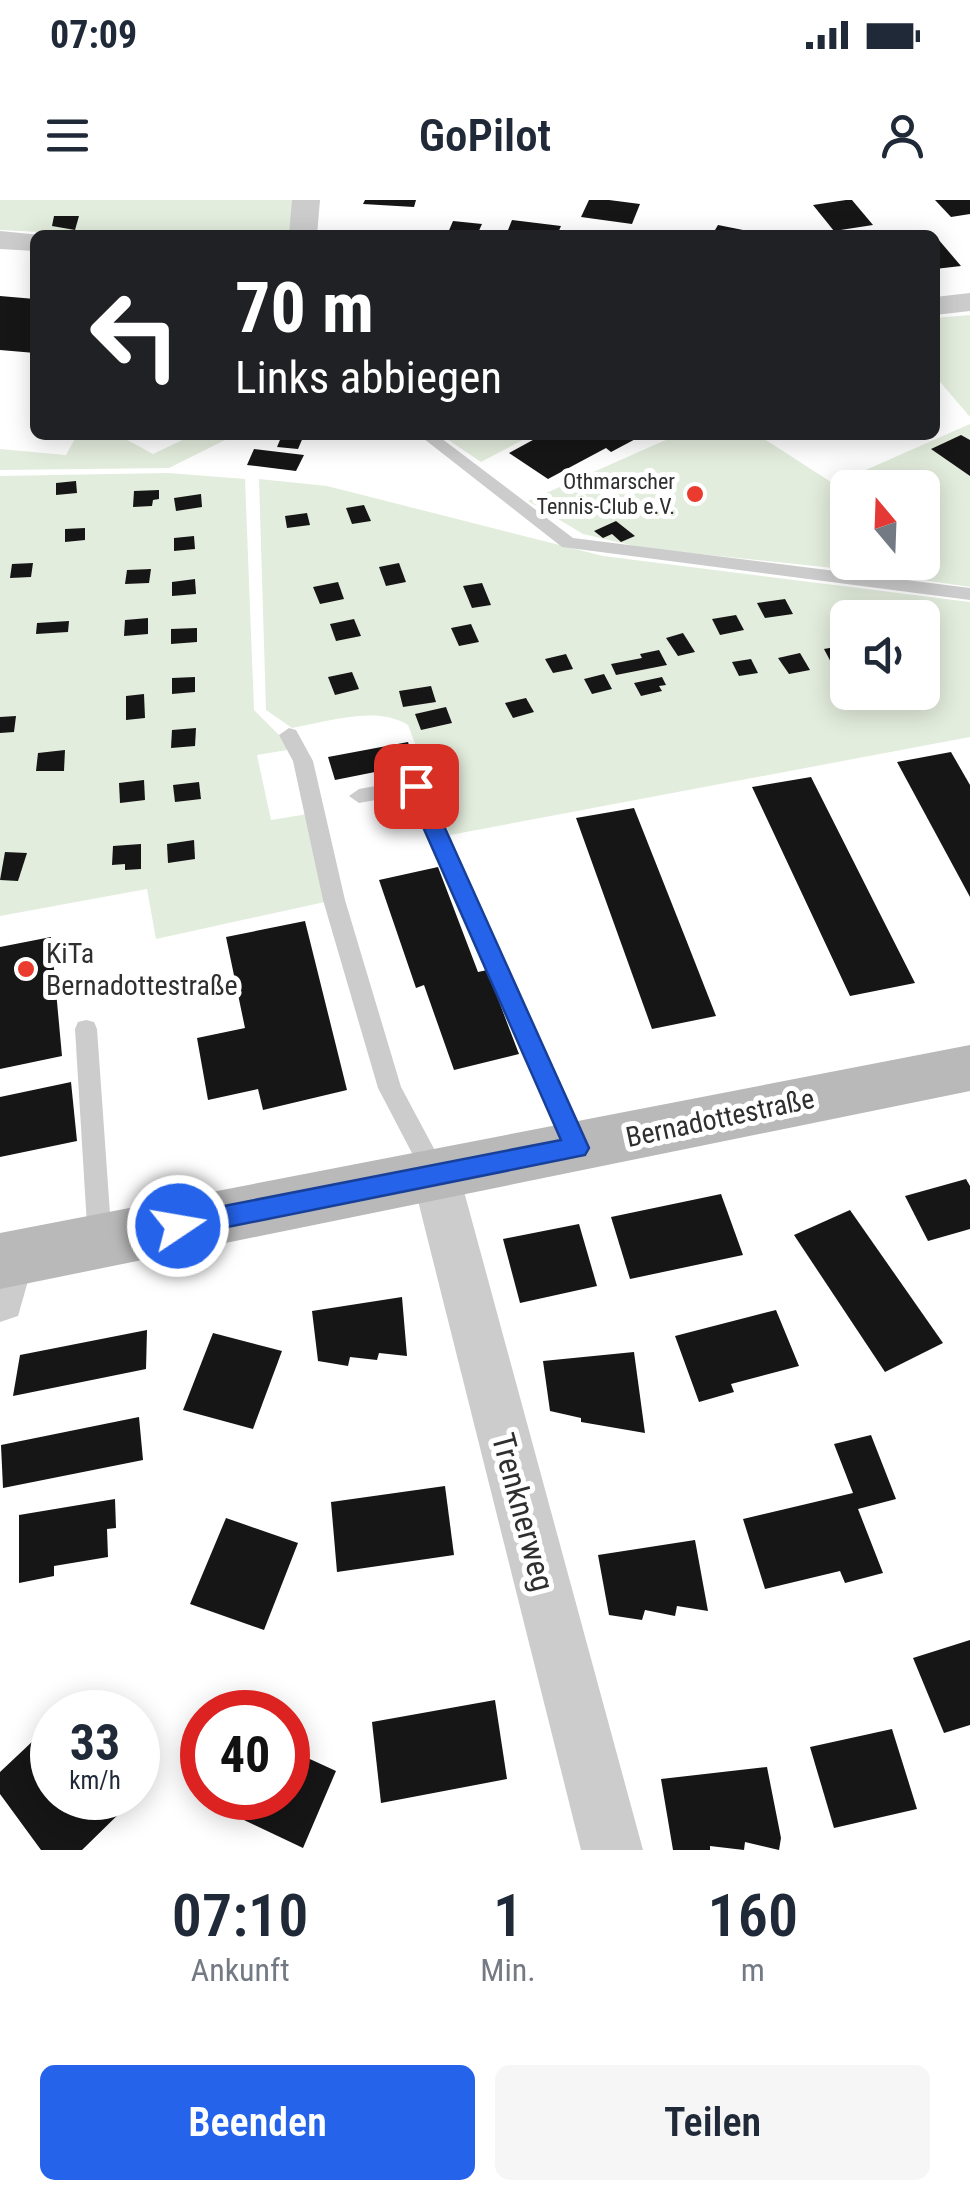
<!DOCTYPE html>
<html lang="de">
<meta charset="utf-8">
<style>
body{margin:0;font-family:"Roboto Condensed",sans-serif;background:#f6f6f7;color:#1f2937;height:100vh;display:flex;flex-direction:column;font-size:38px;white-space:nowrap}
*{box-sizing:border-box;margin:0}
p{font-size:32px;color:#747a83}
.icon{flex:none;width:55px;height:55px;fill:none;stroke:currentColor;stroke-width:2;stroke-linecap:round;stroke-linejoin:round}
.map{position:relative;height:1650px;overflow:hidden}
.side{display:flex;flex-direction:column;background:#fff;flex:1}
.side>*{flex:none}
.banner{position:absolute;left:30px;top:30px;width:910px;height:210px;border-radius:15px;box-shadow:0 5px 25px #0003;background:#202124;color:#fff;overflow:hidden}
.needle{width:65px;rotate:341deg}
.tools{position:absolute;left:830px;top:270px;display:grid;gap:20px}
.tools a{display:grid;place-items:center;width:110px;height:110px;border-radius:15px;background:#fff;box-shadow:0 5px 25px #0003;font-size:50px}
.speed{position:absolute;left:30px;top:1490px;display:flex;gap:20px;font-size:50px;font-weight:700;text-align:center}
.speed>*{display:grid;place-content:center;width:130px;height:130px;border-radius:50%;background:#fff;box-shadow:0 5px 25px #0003;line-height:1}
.speed small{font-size:25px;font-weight:400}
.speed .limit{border:15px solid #d22;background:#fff;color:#111}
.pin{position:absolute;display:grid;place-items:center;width:85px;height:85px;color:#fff;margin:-42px;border-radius:20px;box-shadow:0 5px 15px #0006}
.me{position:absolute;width:110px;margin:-55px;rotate:78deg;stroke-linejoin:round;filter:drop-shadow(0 0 8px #0008)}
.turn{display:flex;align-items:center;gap:35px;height:210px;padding:0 40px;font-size:45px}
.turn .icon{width:130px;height:130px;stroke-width:2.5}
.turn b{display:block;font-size:70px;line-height:85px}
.eta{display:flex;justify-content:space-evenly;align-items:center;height:170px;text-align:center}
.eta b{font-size:60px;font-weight:600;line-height:70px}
.action{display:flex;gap:20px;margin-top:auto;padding:20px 40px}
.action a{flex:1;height:115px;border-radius:15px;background:#2563eb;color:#fff;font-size:40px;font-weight:600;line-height:115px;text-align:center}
.action a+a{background:#f6f6f7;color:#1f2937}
.status{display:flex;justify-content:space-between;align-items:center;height:70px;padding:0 50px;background:#fff;direction:ltr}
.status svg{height:28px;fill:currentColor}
header{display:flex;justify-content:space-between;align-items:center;height:130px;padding:0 40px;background:#fff;font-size:45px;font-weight:600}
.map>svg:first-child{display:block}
</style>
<div class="status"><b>07:09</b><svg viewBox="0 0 49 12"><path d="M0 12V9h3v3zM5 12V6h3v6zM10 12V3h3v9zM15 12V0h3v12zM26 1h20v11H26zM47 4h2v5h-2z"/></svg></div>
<header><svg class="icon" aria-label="menu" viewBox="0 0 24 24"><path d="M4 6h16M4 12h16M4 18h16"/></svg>GoPilot<svg class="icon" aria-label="person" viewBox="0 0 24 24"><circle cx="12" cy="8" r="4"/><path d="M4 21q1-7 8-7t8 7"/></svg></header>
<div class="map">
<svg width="970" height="1650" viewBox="0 0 970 1650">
<rect width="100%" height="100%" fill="#fff"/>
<g fill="#e3eddd" fill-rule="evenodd">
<polygon points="0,0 300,0 296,35 99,35 0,30"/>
<polygon points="970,115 970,217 935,176 935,118"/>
<path d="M970 224V387L862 371 643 348 583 334 528 301 677 235H758L834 284ZM848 288H922V362H848Z"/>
<polygon points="77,235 118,235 153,254 193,235 235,235 169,268 0,270 0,249 66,255"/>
<polygon points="441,235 532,235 481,262"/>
<polygon points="169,273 245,279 254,510 293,549 257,555 271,620 314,613 334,700 156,739 147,689 0,716 0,276"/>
<path d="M259 279 327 286 603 356 970 402V537L450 635 408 525C376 505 327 522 292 528L266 510ZM848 418H922V492H848Z"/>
</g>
<g fill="#161616">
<polygon points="365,0 416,0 414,7 363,4"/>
<polygon points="589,0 609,0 640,4 632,24 581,17"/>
<polygon points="846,0 852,0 873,25 834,31 813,5"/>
<polygon points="935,0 970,0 970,14 951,17"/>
<polygon points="54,16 79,16 75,30 52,26"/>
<polygon points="512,20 561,26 557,35 508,30"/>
<polygon points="453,21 482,24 477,35 447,35"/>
<polygon points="718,25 758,33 758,35 712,35"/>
<polygon points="938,39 961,66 935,69 935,40"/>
<polygon points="0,96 35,99 35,153 0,150"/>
<polygon points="282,235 304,235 298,249 277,247"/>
<polygon points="542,235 643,235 611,252 606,248 548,279 509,253"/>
<polygon points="961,235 970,240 970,276 931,249"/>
<polygon points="254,249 304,255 296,271 247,265"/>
<polygon points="76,281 77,293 56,295 56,283"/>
<polygon points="159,290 159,299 153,300 152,306 133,307 134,291"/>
<polygon points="201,294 202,307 176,311 174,298"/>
<polygon points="364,305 371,321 352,324 346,308"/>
<polygon points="307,313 310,325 287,328 285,316"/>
<polygon points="616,321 635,336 621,342 612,334 603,338 594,331"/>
<polygon points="85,328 85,340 65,342 65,329"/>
<polygon points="194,336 195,349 174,351 174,338"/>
<polygon points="33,363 31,377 10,378 12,364"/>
<polygon points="399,363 406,382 386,386 379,367"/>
<polygon points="151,369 149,383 125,384 127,370"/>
<polygon points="195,379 196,394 172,396 172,382"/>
<polygon points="338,382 344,399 320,404 313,387"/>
<polygon points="482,383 491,405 472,408 463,386"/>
<polygon points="785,399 793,414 765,418 757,403"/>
<polygon points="887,402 918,405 918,418 887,417"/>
<polygon points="736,415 744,430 720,435 712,419"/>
<polygon points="148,418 148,434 124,436 125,420"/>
<polygon points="354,419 361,436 336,441 330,424"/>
<polygon points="69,421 68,432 36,434 37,423"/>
<polygon points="471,424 479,442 459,446 451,428"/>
<polygon points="197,428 197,442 171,444 171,429"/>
<polygon points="683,433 695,452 678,456 666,438"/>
<polygon points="846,445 848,466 834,468 824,449"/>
<polygon points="659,450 667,465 616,475 611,464 642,458 640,454"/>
<polygon points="800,453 810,470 789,474 778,458"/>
<polygon points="566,454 573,469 553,473 545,459"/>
<polygon points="751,459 758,473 739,476 732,462"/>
<polygon points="352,472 359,489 335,495 328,477"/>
<polygon points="604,474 612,489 592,494 584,479"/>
<polygon points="195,477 195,492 172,494 172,478"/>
<polygon points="662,477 666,485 659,486 662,491 641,496 634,483"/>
<polygon points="431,486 436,502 403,507 399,491"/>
<polygon points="144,494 145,518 126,520 126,496"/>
<polygon points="526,498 534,512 513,518 505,503"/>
<polygon points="446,507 452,523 421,530 415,514"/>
<polygon points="16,516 14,532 0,533 0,517"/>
<polygon points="196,528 195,546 171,548 172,530"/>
<polygon points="408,542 415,564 335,580 328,557"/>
<polygon points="65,550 64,571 36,571 38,553"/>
<polygon points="951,552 970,585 970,697 897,562"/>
<polygon points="811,577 878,710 915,783 850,796 752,587"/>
<polygon points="144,580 145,600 120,603 119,583"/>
<polygon points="199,582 201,599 175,602 173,585"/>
<polygon points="634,608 687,742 716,816 652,829 576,618"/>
<polygon points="194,640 195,659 168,663 167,644"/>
<polygon points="141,644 141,669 125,670 125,664 112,665 113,646"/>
<polygon points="5,652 27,653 18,681 0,680"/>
<polygon points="438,667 478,772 487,770 519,854 454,870 424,785 416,788 379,680"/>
<polygon points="305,721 347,890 263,910 258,889 208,900 197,838 245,828 226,737"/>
<polygon points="51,737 62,856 0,869 0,747"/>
<polygon points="71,882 77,941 0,957 0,897"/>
<polygon points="966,979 970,986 970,1029 928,1041 905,996"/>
<polygon points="721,994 743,1055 630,1079 611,1017"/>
<polygon points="850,1010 943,1143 885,1172 794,1035"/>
<polygon points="579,1024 597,1086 520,1103 503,1039"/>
<polygon points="402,1097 407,1156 379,1153 377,1160 350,1157 348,1166 318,1161 312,1111"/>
<polygon points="776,1110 799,1166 731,1184 734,1192 699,1202 675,1136"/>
<polygon points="147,1130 146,1169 13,1196 20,1155"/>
<polygon points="213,1133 282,1151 253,1229 183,1210"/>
<polygon points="634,1152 645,1233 581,1222 581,1218 550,1211 543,1161"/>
<polygon points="139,1217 143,1260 3,1288 1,1245"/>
<polygon points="871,1235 896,1299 858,1309 883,1373 845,1383 840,1371 765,1389 743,1319 853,1293 834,1244"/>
<polygon points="445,1286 454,1355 337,1372 331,1302"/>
<polygon points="115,1299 116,1328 107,1329 108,1357 54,1366 54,1376 19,1383 19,1315"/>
<polygon points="226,1318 298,1343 264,1430 190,1404"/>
<polygon points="695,1340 708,1411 677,1406 675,1416 645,1410 642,1420 609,1415 598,1355"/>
<polygon points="970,1440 970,1525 944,1533 913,1458"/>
<polygon points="495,1500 507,1579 381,1603 372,1522"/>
<polygon points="52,1523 52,1598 126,1598 130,1603 82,1650 41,1650 0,1594 0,1572"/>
<polygon points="892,1529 917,1609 834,1628 810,1547"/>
<polygon points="288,1549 336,1571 303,1648 225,1611 231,1598 288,1598"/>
<polygon points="767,1567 781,1638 779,1650 745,1642 744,1650 710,1646 710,1650 673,1650 661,1579"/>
</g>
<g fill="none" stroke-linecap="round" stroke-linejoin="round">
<g fill="#ccc" fill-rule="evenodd">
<polygon points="419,235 437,235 573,338 970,388 970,400 562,347"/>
<polygon points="289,528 296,530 313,561 345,700 401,887 447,973 444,980 435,984 426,980 378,888 323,700 293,561 279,535"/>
<polygon points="415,579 425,586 589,948 585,955 577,958 569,955 409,594 359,603 349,596 359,589"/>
<polygon points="86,820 94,822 97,829 112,1042 109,1050 100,1053 91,1050 88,1042 75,829 78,822"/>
</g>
<g fill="#ccc" fill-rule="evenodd">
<polygon points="292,0 320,0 317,35 289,35"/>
<polygon points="0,31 41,35 35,35 35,51 0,49"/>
<polygon points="970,93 970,111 935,115 935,97"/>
<polygon points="435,952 452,958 459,973 643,1650 581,1650 411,973 418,958"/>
<polygon points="9,1037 27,1044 34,1060 18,1116 0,1122 0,1041"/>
</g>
<polygon fill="#b9b9b9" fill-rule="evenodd" points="970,845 970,891 0,1089 0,1033"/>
</g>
<polygon fill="#2563eb" stroke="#184099" stroke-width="2.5" points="416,579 426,586 589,948 585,955 178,1037 169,1034 165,1026 169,1018 178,1015 561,940 405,586"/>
<g fill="#ea3b2e" stroke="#fff" stroke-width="4">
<circle cx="695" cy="294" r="10"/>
<circle cx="26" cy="769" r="10"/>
</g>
<g text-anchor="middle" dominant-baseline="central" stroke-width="10" stroke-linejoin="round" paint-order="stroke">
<g font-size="22" fill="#2f2f2f" stroke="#fff" text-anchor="end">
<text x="675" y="281">Othmarscher<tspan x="675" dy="25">Tennis-Club e.V.</tspan></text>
</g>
<g font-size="28" fill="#2f2f2f" stroke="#fff" text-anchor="start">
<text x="46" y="753">KiTa<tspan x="46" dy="32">Bernadottestraße</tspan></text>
</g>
<g font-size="28" fill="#2f2f2f" stroke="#fff">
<text transform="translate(720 918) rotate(-12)">Bernadottestraße</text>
</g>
<g font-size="32" fill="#2f2f2f" stroke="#fff">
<text transform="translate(523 1312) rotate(75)">Trenknerweg</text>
</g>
</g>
</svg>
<div class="tools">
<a><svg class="needle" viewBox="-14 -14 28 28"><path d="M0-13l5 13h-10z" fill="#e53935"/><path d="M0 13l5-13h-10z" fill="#747a83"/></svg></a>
<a><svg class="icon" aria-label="sound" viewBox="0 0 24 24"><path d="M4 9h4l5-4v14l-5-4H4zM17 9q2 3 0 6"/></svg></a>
</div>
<div class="speed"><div>33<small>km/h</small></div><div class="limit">40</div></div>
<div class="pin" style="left:416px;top:586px;background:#d93025"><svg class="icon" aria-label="arrive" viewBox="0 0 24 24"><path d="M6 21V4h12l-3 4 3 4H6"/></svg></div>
<svg class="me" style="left:178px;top:1026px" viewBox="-20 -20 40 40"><circle r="17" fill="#2563eb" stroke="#fff" stroke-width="3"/><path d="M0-11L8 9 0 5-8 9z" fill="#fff"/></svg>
<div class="banner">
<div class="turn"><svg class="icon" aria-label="left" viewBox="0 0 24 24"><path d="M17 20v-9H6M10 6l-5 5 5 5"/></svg><div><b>70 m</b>Links abbiegen</div></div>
</div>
</div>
<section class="side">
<div class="eta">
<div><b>07:10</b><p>Ankunft</p></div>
<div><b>1</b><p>Min.</p></div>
<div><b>160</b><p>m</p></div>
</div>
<div class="action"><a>Beenden</a><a>Teilen</a></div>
</section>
